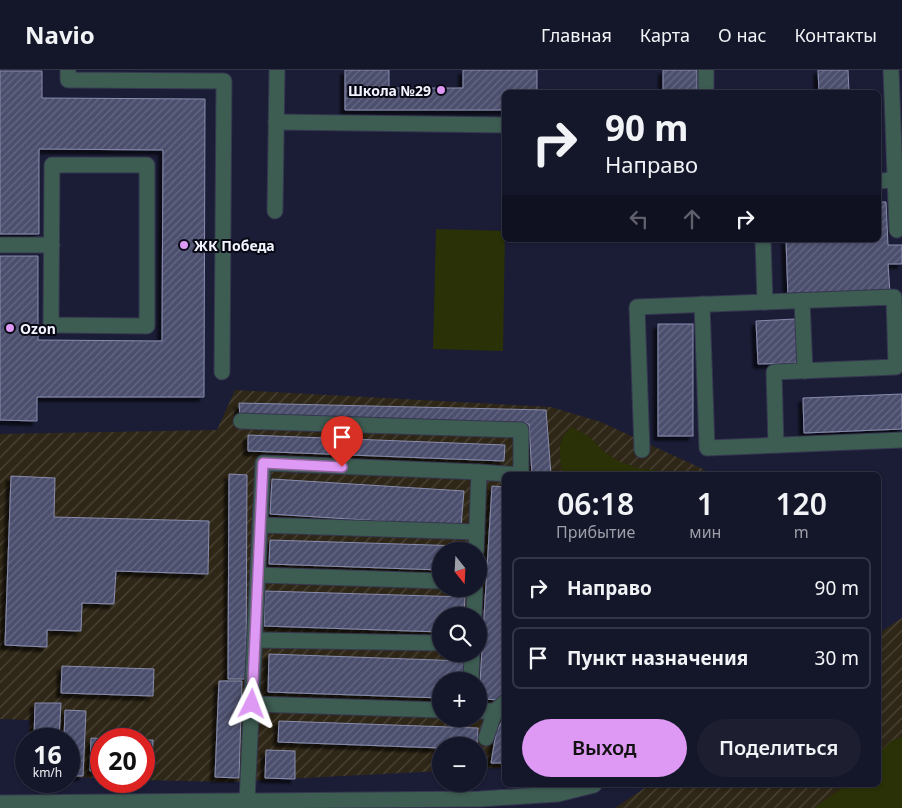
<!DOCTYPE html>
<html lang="ru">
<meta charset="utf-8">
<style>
body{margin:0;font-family:"Noto Sans",sans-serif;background:#1d1f31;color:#f1f3f6;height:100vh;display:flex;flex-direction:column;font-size:19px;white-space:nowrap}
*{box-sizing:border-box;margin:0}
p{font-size:16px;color:#9d9fa8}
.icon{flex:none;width:28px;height:28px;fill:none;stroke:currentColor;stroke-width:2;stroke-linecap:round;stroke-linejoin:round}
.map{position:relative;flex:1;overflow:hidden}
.drawer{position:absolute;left:502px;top:402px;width:379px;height:315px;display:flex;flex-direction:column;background:#141629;border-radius:8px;box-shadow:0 1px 4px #0004,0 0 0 1px #333546}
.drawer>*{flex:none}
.banner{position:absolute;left:502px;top:20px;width:379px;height:152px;border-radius:8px;box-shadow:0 1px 4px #0004,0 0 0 1px #333546;background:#141629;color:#f1f3f6;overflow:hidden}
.needle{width:32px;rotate:162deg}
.controls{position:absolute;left:432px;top:472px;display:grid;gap:10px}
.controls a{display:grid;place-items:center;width:55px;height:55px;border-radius:50%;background:#141629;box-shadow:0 1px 4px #0004,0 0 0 1px #333546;font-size:25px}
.speed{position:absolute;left:15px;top:658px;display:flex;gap:10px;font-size:25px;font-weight:700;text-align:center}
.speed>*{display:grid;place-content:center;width:65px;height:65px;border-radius:50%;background:#141629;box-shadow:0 1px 4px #0004,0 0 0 1px #333546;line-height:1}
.speed small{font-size:12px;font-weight:400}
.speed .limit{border:8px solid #d22;background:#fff;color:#111}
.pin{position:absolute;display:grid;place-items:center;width:42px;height:42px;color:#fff;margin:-51px -21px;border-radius:50% 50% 50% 0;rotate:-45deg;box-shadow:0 0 5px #0007}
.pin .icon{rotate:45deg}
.me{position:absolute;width:55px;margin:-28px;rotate:3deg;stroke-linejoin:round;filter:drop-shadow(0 0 4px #0008)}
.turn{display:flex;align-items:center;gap:18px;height:105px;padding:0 20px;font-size:22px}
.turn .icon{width:65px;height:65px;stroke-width:2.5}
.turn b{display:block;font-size:35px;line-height:42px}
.lanes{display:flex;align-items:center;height:48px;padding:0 20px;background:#0003;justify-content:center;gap:25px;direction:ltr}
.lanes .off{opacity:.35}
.eta{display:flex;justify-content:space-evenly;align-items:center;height:85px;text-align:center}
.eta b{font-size:30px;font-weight:600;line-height:35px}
.button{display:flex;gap:10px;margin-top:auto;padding:10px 20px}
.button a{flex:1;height:58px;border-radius:30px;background:#dd99f3;color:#111;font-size:20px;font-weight:600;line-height:58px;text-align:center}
.button a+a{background:#1d1f31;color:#f1f3f6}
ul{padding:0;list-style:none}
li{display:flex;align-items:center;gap:15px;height:62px;margin:0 10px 8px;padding:0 10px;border:2px solid #333546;border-radius:8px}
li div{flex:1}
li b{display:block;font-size:19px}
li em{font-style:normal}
header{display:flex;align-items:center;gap:30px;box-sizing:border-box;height:70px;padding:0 25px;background:#141629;border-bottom:1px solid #333546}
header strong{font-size:24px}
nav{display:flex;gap:28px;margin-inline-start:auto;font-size:18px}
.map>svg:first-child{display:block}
</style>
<header>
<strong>Navio</strong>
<nav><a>Главная</a><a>Карта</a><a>О нас</a><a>Контакты</a></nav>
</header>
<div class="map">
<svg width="902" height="738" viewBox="0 0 902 738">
<defs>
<pattern id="industrial-furrows" width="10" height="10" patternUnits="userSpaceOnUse" patternTransform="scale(1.25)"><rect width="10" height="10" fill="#2e2616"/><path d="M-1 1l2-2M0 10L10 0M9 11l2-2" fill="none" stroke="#4d4639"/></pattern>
<pattern id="building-hatch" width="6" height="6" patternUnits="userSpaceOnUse" patternTransform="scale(1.25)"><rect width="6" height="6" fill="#4c4f6d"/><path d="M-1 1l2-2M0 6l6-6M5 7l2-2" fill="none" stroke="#666983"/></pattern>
<filter id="shadow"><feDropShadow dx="-4.5" dy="4.5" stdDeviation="1" flood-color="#0009"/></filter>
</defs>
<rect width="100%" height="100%" fill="#1b1d37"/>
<g fill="url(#industrial-furrows)" fill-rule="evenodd">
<path d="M235 320 551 337 601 352 705 400 706 405H505V697L479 699V676H441V701L226 712 144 710V669H101V708L69 707V669H29L30 650 0 649V364L217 360ZM441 481H479V519H441ZM441 546H479V584H441ZM441 611H479V649H441Z"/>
<polygon points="902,548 902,738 615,738 649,715 879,715 879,563"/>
</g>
<g fill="#2a3106">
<polygon points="436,159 505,161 503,281 433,279"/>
<path d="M571 357 590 367 603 381 620 392 639 398 689 405H563C560 386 555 372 571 357Z"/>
<polygon points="902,667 902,738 814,738 846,715 879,715 879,683 891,671"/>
</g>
<g fill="url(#building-hatch)" stroke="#888cad" filter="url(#shadow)">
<polygon points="345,0 389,0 389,18 463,18 463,0 537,0 537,22 505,22 505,40 345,40"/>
<rect x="663" y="0" width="34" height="22"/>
<polygon points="818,0 848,0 849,22 819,22"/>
<polygon points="0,1 42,1 42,28 205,29 204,327 37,327 37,351 0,350 0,186 38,186 38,270 162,271 163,80 39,79 39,164 0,164"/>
<polygon points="879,132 886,132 888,175 902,175 902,194 888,194 890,223 788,227 786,170 879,170"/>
<polygon points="795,249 797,293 758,294 756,251"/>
<rect x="658" y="254" width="35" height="112"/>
<polygon points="902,324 902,359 804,363 803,328"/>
<polygon points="239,333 546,340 551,405 532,405 529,354 240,346"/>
<polygon points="248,365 505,375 504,391 248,381"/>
<polygon points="229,404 247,405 246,609 228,609"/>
<polygon points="11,406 55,408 54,447 209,451 208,504 116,501 114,534 82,533 81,561 47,560 47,577 5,575"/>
<polygon points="272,409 464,421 461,456 270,444"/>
<polygon points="492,416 505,417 505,593 503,630 479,629"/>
<polygon points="270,470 463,476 462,481 441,481 441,500 269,494"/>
<polygon points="265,521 465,527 464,546 441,546 441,562 264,556"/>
<polygon points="269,584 465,591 464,611 441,611 441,628 268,622"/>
<polygon points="62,596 154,599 153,626 61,623"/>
<polygon points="219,611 242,611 239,708 215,707"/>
<polygon points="35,633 61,633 59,669 34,669"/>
<polygon points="65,640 86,641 83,706 69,706 69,669 64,669"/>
<polygon points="505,645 505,693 491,693 496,663"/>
<polygon points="279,651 478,658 477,676 441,676 441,678 278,672"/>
<polygon points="91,668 109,669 101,669 101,701 90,701"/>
<polygon points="144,670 153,670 152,703 144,703"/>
<polygon points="266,680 295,681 295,709 265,708"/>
</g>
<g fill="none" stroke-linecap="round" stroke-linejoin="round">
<defs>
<g id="minor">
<polyline points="68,0 68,10 224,11 222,302"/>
<polyline points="706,0 706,22"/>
<polyline points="891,0 897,160"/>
<polyline points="276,52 505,55"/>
<polygon points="52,95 147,95 147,256 51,255"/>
<polyline points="879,111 895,110"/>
<polyline points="275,141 277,0"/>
<polyline points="0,175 52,175"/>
<polyline points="802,230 805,301"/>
<polyline points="765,232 894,227 896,297 774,302 776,375"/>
<polyline points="702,234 707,378 902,370"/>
<polyline points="241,351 521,360 521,404"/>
<polyline points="642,380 637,237 765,232 763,170"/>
<polyline points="260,455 477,462"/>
<polyline points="476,481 479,402"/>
<polyline points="258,505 441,511"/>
<polyline points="474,546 475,519"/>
<polyline points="255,570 441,573"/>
<polyline points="471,611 472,584"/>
<polyline points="252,634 441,640"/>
<polyline points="479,641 495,641"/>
<polyline points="486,668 495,641 505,632"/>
<polyline points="247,731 263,393 479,402 521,405"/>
<polyline points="0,733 480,729 558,724 594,715"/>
</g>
</defs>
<use href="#minor" stroke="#35374f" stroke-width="17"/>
<use href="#minor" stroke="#3d5c52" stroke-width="15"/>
</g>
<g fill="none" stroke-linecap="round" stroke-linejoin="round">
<defs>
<polyline id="route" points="252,634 263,393 342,397"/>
</defs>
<use href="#route" stroke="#90639e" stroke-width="12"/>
<use href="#route" stroke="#dd99f3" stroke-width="9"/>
</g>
<g fill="#dd99f3" stroke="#080814" stroke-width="2">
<circle cx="441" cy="20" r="5"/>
<circle cx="184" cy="175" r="5"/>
<circle cx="10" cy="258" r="5"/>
</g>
<g text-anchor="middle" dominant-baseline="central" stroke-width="4" stroke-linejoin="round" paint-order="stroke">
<g font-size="14" font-weight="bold" fill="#f1f3fe" stroke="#080814" text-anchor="start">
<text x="431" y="20" text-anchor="end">Школа №29</text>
<text x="194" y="175">ЖК Победа</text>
<text x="20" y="258">Ozon</text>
</g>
</g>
</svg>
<div class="controls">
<a><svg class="needle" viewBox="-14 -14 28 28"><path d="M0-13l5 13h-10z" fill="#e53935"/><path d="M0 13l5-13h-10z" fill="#9d9fa8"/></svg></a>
<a><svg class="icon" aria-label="search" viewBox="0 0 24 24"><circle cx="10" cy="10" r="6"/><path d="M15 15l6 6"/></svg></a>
<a>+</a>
<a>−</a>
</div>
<div class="speed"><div>16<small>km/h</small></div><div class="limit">20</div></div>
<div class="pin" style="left:342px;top:397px;background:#d93025"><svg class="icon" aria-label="arrive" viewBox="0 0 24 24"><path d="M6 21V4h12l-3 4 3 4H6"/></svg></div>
<svg class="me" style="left:252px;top:634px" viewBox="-20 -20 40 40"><path d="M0-17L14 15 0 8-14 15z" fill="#dd99f3" stroke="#fff" stroke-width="4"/></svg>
<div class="banner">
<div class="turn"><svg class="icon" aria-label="right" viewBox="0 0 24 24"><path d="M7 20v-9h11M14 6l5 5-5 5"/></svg><div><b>90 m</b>Направо</div></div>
<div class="lanes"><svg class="icon off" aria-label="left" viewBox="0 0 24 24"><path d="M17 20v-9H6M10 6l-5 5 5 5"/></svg><svg class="icon off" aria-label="ahead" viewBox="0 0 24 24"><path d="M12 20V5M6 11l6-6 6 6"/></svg><svg class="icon" aria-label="right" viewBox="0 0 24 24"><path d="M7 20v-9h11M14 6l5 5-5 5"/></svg></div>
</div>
<section class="drawer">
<div class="eta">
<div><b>06:18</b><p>Прибытие</p></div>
<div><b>1</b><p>мин</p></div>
<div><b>120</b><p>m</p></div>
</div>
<ul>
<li><svg class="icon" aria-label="right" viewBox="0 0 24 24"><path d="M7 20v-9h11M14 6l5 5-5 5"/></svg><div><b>Направо</b></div><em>90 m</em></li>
<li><svg class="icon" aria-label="arrive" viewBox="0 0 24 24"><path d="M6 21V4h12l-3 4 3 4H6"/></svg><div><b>Пункт назначения</b></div><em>30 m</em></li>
</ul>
<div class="button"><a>Выход</a><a>Поделиться</a></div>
</section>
</div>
